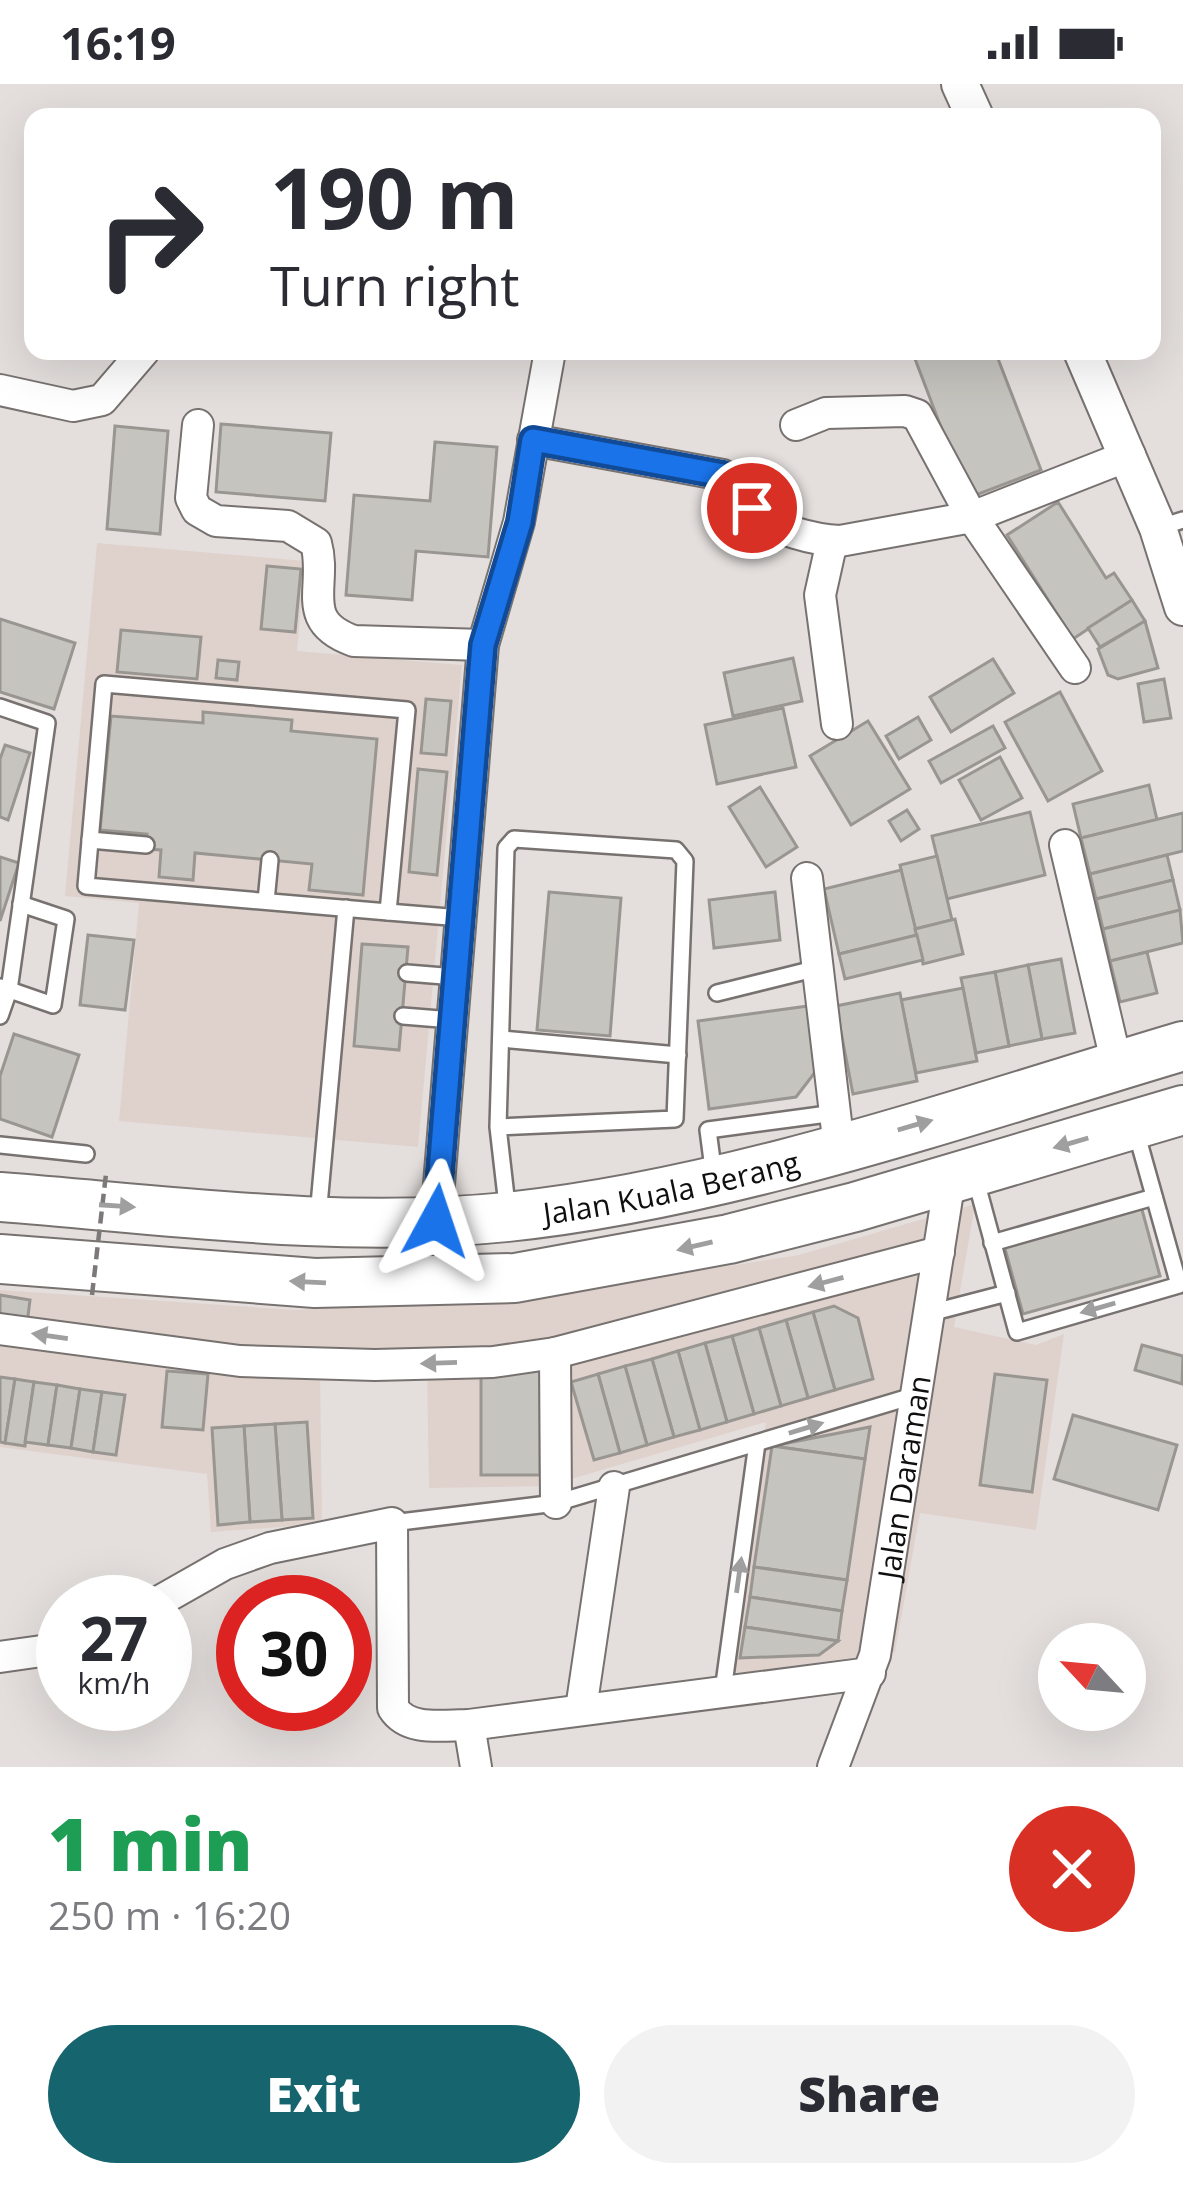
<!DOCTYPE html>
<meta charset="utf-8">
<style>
body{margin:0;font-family:"Open Sans",sans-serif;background:#f2f2f3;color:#2b2b33;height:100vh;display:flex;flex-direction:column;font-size:45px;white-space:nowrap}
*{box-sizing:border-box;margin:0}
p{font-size:39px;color:#7c7c81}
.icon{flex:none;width:66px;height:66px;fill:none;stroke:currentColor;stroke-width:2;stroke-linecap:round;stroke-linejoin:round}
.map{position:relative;height:1683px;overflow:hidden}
.sheet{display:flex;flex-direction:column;background:#fff;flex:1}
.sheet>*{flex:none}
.hud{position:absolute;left:24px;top:24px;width:1137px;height:252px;border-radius:24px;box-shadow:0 12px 48px #0002;background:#fff;color:#2b2b33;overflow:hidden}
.needle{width:78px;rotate:296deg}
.fabs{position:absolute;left:1038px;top:1539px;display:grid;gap:24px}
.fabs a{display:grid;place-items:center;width:108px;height:108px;border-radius:50%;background:#fff;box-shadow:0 12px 48px #0002;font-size:60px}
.speed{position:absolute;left:36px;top:1491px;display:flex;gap:24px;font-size:60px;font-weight:700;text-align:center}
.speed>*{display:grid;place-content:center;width:156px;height:156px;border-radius:50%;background:#fff;box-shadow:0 12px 48px #0002;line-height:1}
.speed small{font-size:30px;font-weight:400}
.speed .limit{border:18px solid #d22;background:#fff;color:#111}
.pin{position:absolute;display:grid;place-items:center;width:102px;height:102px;color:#fff;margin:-51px;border:6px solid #fff;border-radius:50%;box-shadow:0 3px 12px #0007}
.me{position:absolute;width:132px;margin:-66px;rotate:5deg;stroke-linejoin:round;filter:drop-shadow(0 0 9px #0008)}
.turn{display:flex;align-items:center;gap:42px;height:252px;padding:0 48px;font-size:54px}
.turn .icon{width:156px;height:156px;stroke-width:2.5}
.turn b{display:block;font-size:84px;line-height:102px}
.round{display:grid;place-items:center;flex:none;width:126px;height:126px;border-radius:63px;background:#f2f2f3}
.overview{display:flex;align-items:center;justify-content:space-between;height:204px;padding:0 48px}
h1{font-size:72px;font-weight:800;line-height:90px;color:#1e9e55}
.action{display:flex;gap:24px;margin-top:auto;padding:24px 48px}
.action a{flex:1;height:138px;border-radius:72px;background:#16646d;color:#fff;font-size:48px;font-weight:800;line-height:138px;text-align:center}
.action a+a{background:#f2f2f3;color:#2b2b33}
.status{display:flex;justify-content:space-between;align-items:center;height:84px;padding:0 60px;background:#fff;direction:ltr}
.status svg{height:33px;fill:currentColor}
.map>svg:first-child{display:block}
</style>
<div class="status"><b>16:19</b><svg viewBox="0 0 49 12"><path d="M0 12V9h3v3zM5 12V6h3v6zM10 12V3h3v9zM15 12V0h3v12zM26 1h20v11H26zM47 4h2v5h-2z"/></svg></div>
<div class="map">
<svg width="1183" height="1683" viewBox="0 0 1183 1683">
<rect width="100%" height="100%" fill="#e4dfdd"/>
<g fill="#dfd2cc">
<polygon points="97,459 305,477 297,567 462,581 418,1063 119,1037 139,819 65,812"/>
<polygon points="975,1120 954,1243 1036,1261 1064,1250 1036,1446 920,1429 895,1568 731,1590 766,1338 547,1402 429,1404 427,1283 320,1285 322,1440 211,1448 207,1390 0,1363 0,1206 295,1226 534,1213 799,1171"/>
</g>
<g fill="#c6c4bf" stroke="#999692" stroke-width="3">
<polygon points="912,267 995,267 1041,386 968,414"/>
<polygon points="221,340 331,349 325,417 216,408"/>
<polygon points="115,342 168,347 160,450 107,445"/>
<polygon points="435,358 497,363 488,473 416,467 412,516 346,511 354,411 430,417"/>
<polygon points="1058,418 1106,494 1114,489 1132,516 1073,555 1007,451"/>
<polygon points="267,482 301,485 295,548 261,545"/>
<polygon points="1132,516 1145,537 1100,563 1088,544"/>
<polygon points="0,535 75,559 54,625 0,608"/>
<polygon points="1145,537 1158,584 1118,595 1108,591 1098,565"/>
<polygon points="121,546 201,553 197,595 117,588"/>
<polygon points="793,574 802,617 733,632 724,589"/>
<polygon points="993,575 1014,609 951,648 930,613"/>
<polygon points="218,576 239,578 237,596 216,594"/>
<polygon points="1164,595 1171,634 1144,638 1138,600"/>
<polygon points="1060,608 1102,687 1048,717 1005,638"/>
<polygon points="426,615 451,617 446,671 421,669"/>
<polygon points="783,624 796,683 717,700 705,641"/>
<polygon points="203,628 292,636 291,647 377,655 363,811 309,806 312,780 195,769 193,796 159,793 161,766 145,765 147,750 100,746 111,632 203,639"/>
<polygon points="918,633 931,656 899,675 886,652"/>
<polygon points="868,637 910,705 851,741 810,672"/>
<polygon points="993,642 1005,664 941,699 929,677"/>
<polygon points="5,661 30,669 8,736 0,733 0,675"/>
<polygon points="1000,673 1022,714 981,736 959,696"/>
<polygon points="418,685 447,688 437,791 409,788"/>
<polygon points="1149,701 1157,736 1081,754 1073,720"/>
<polygon points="760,703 797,763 766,783 729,723"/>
<polygon points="907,726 919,745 901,757 889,737"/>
<polygon points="1030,728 1045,791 947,815 932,752"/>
<polygon points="1183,729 1183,767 1090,790 1081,754"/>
<polygon points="1167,771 1173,796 1096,815 1090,790"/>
<polygon points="937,772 952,836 915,845 900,781"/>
<polygon points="0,773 19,779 0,837"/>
<polygon points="901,786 917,851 839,870 824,805"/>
<polygon points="1173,796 1180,826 1103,845 1096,815"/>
<polygon points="549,808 621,814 610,952 537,946"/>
<polygon points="775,808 780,856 714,864 709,816"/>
<polygon points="1180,826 1183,859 1110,877 1103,845"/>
<polygon points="955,835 963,870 923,880 915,845"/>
<polygon points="88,851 134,856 125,926 80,921"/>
<polygon points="917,851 923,876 845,895 839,870"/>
<polygon points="362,860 408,863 399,966 354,962"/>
<polygon points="1147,868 1157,909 1120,918 1110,877"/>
<polygon points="1061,875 1075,949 1042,955 1028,881"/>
<polygon points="1028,881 1042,955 1009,962 995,888"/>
<polygon points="995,888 1009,962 976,969 961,894"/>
<polygon points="963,904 977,977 916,989 901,916"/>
<polygon points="900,909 917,997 853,1010 836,922"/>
<polygon points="808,922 816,987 796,1013 709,1025 698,937"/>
<polygon points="14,950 79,971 52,1053 0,1035 0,992"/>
<polygon points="1141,1122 1160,1192 1023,1230 1004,1161"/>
<polygon points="0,1211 30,1216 27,1240 0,1237"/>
<polygon points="834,1222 858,1234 873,1295 835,1306 813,1228"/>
<polygon points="813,1228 835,1306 808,1314 786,1236"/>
<polygon points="786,1236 808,1314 781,1322 759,1244"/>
<polygon points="759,1244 781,1322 754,1330 732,1252"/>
<polygon points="732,1252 754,1330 727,1338 705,1259"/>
<polygon points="705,1259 727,1338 700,1346 678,1267"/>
<polygon points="1142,1261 1183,1272 1182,1300 1135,1286"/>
<polygon points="678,1267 700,1346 674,1353 652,1275"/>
<polygon points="652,1275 674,1353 647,1361 625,1282"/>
<polygon points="625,1282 647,1361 620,1369 598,1290"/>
<rect x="481" y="1284" width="59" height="107"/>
<polygon points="167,1287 208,1290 203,1346 162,1343"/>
<polygon points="598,1290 620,1369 594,1376 571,1298"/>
<polygon points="995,1290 1047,1296 1032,1408 980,1401"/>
<polygon points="0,1293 15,1295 5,1359 0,1358"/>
<polygon points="15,1295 34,1298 25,1362 5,1359"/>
<polygon points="34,1298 57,1301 48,1361 25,1358"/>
<polygon points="57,1301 80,1305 71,1364 48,1361"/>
<polygon points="80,1305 102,1308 93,1368 71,1364"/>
<polygon points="102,1308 125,1311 116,1371 93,1368"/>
<polygon points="1073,1331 1177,1361 1158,1426 1054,1395"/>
<polygon points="307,1338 313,1434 282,1436 275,1340"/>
<polygon points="275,1340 282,1436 250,1438 244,1342"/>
<polygon points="244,1342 250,1438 218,1441 212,1344"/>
<polygon points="870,1343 865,1375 772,1362"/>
<polygon points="772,1362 865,1375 847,1496 754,1483"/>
<polygon points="754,1483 847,1496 842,1527 750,1513"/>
<polygon points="750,1513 842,1527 838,1557 745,1543"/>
<polygon points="745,1543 838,1557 819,1571 740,1574"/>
</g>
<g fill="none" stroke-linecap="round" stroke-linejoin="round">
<defs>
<g id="service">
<polyline points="1158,444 1183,436"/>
<polygon points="104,600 407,626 388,828 86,802"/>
<polyline points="0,623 47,639 9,906 0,932"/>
<polyline points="90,756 146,761"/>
<polyline points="266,817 270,776"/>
<polyline points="388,828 461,834"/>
<polyline points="407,889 456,893"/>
<polyline points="1,903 53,921 66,835 21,820"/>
<polyline points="717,909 818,884"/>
<polyline points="403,932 452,936"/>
<polyline points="501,955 678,971"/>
<polyline points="498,1043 675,1035 685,777 676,766 514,755 506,764 498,1043 508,1130"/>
<polyline points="0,1061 86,1070"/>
<polyline points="714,1092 708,1046 835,1029"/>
<polyline points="975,1093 1017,1248 1179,1201 1135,1044"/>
<polyline points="318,1132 346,824"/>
<polyline points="992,1159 1154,1113"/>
<polyline points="930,1229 1007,1209"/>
<polyline points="392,1439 556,1419 916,1311"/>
<polyline points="723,1607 757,1359"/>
</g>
<g id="minor">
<polyline points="0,306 73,322 102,316 144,267"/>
<path d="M198 341 191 414 197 426 216 437 288 442 316 459C328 502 297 537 354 557L483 561"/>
<polyline points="796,341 826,329 905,327 917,331 972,433 1075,584"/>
<path d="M533 356 723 391C738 400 743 416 755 428 773 446 815 456 840 457L972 433 1130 371"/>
<polyline points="832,457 820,511 837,640"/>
<polyline points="1065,761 1117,981"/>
<polyline points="807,794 839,1063"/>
<polyline points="436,1137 483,561 519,438 550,267"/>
<polyline points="0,1245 240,1277 375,1281 493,1278 555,1269 939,1168"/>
<polyline points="555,1269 556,1419"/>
<path d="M158 1518 225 1480 270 1464 392 1439 393 1624C408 1648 443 1641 469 1641L870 1589"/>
<polyline points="0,1573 63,1564"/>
<polyline points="581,1625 614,1403"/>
<polyline points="469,1641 476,1683"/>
<path id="s1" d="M833 1683 875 1571 950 1095"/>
</g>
<g id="tertiary">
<polyline points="960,0 975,33"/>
<polyline points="1082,267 1158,444 1183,523"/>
</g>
<g id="trunk">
<path id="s2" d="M0 1113C168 1126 339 1150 507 1133 729 1110 968 1026 1183 962"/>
<polyline points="0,1175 315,1199 515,1194 729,1155 855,1123 1183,1026"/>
</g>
</defs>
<use href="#service" stroke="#777270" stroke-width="20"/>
<use href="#minor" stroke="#777270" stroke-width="34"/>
<use href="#tertiary" stroke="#777270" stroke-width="40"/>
<use href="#trunk" stroke="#777270" stroke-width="52"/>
<use href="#service" stroke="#fff" stroke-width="15"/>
<use href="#minor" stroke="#fff" stroke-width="30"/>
<use href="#tertiary" stroke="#fff" stroke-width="36"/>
<use href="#trunk" stroke="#fff" stroke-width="48"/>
<polyline stroke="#7d7978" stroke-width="4.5" stroke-dasharray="12 6" stroke-linecap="butt" points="92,1211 106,1090"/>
</g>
<defs><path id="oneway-solid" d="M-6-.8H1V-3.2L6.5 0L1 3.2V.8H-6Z" transform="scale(3)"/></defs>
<g fill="#9f9f9f">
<use href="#oneway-solid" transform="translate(915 1041) rotate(-16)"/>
<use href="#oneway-solid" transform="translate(1071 1059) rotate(164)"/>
<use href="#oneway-solid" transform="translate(117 1122) rotate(4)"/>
<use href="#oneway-solid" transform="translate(695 1162) rotate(167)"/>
<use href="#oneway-solid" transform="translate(308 1198) rotate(-177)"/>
<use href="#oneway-solid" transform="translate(826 1198) rotate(165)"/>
<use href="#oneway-solid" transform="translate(1098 1224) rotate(164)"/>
<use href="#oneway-solid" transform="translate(50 1252) rotate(-172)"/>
<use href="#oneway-solid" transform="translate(439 1279) rotate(178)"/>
<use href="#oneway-solid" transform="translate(806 1344) rotate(-17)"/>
<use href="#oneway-solid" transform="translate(739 1491) rotate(-82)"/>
</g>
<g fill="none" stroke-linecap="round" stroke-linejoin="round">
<defs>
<polyline id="route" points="436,1137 483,561 520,438 533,356 723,391 734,398 752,424"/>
</defs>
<use href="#route" stroke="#114b97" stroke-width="30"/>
<use href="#route" stroke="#1a73e8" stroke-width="21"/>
</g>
<g text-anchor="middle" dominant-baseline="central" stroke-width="9" stroke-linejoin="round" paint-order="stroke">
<g font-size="30" fill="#100e0e" stroke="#fff">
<text stroke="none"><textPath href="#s2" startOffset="675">Jalan Kuala Berang</textPath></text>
<text stroke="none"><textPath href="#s1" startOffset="300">Jalan Daraman</textPath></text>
</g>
</g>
</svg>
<div class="fabs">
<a><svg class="needle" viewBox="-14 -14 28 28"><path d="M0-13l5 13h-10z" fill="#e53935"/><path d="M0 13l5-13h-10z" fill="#7c7c81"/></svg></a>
</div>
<div class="speed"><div>27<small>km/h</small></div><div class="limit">30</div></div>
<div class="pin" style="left:752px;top:424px;background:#d93025"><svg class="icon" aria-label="arrive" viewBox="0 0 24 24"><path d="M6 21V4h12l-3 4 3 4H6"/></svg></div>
<svg class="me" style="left:436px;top:1137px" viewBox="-20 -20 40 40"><path d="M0-17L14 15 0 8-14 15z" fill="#1a73e8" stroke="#fff" stroke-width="4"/></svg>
<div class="hud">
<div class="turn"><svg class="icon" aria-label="right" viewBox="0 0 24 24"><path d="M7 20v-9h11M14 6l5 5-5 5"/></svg><div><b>190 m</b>Turn right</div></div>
</div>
</div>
<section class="sheet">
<div class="overview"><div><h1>1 min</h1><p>250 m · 16:20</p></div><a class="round" style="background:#d93025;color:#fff"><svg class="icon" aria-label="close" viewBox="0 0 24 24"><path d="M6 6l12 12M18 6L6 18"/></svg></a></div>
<div class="action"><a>Exit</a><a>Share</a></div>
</section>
